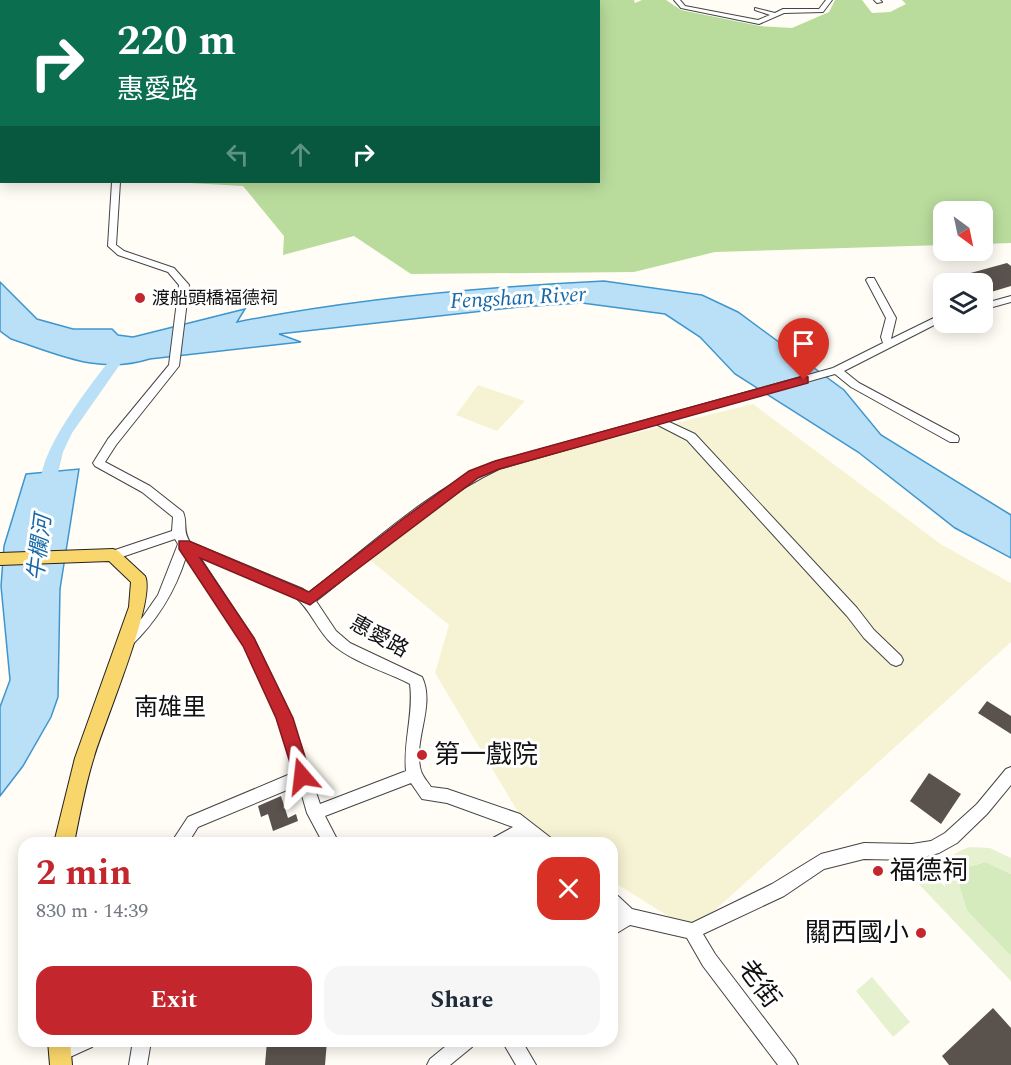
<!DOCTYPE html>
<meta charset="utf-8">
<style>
body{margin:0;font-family:Spectral,"Noto Sans TC",serif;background:#f6f6f7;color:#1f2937;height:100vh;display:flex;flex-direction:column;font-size:22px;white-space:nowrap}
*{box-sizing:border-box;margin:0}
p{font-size:20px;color:#747a83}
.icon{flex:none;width:33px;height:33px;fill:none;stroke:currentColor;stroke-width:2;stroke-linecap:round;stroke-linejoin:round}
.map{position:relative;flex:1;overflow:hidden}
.panel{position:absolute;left:18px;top:837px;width:600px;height:210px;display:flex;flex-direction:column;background:#fff;border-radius:18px;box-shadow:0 3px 15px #0003}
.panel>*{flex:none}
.top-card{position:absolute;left:0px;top:0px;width:600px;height:183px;box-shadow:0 3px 15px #0003;background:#0b6e4f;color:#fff;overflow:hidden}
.needle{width:39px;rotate:147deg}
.controls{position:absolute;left:933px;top:201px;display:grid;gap:12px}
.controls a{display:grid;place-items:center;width:60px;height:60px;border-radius:12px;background:#fff;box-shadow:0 3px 15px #0003;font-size:30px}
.pin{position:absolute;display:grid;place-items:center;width:51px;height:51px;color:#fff;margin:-62px -26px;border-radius:50% 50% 50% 0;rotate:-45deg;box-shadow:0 0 6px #0007}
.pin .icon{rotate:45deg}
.me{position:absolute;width:66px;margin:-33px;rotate:343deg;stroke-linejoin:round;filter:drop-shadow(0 0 4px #0008)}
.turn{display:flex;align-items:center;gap:21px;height:126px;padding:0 18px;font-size:27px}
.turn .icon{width:78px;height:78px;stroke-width:2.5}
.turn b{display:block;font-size:42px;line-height:51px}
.lanes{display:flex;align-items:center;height:57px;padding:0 18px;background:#0003;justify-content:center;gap:30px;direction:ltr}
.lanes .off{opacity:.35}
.round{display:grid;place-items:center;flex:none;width:63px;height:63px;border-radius:18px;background:#f6f6f7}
.overview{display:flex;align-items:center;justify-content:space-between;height:102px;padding:0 18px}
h1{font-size:36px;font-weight:700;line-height:45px;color:#c4262e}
.primary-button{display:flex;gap:12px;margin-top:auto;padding:12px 18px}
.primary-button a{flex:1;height:69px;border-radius:18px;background:#c4262e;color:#fff;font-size:24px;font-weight:700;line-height:69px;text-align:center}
.primary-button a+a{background:#f6f6f7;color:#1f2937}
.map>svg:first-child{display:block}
</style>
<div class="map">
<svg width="1011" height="1065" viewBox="0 0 1011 1065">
<rect width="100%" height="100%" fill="#fffdf5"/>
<g fill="#f6f3d4">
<polygon points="478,385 525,401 497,431 456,415"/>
<polygon points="753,404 942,545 1011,583 1011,642 692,931 612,881 612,843 552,843 527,827 435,673 449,625 364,555 469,474"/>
</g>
<polygon fill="#d5ebbd" points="986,862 1011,874 1011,956 967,911 959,885 964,868"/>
<polygon fill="#b9dc9c" points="211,0 634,0 635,3 642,0 666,0 681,10 760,26 792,28 829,12 835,0 862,0 872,13 890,12 906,4 902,0 1011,0 1011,243 983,244 982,212 944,212 943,245 715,252 634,272 411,274 354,236 283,255 284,236 243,186 172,182 598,182 598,2"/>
<g fill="#e6f2cf">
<path d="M970 847 990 848 1011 858V874L986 862 964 868 959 885 967 911 1011 956V981L913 878 927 868 945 887C946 864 945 855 970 847Z"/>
<polygon points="872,977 910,1022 893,1037 856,991"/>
</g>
<g fill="#b9e0f7" stroke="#3f96cf" stroke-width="1.5">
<path d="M604 281 702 295 738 312 844 390 881 435 1011 515V558L955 528 858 452 735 374 700 337 665 314 582 303 519 307 279 334 301 342 150 359C99 375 60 355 11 339L0 331V282L37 319 73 329H112L118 335 133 337 245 309 237 322C358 298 481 287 604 281Z"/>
<polygon points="79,469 60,589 58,697 51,717 23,766 0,796 0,707 10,680 1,586 4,546 26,474"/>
</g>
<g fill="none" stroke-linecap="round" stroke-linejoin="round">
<path fill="#b9e0f7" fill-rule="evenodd" d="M124 346 130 350 72 433 63 452 53 494H43C27 461 100 373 120 347Z"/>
</g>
<g fill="#5a524d">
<polygon points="1007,263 1011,266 1011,286 991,292 967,274"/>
<polygon points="987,701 1011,716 1011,734 978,713"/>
<polygon points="929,773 961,794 941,824 910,801"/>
<polygon points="281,796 288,818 296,814 298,821 273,831 268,814 261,817 258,806"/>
<polygon points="993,1008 1011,1028 1011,1065 949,1065 942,1056"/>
<polygon points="267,1041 327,1041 325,1065 265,1065"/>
</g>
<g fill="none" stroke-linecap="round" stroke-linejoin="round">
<defs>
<g id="minor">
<rect x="176" y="0" width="6" height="2"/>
<polygon points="674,0 680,0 685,6 758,20 770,15 755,10 755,8 775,13 783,9 819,9 826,0 832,0 823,12 784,13 759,24 681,8"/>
<polygon points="874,0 880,0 882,2 877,3"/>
<path d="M112 182H120L116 245 124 251 174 268 189 285 179 366 116 445 105 462 150 486 183 512C188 524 182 530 190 542L303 589 308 593C368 548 422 495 491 463L833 368 883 343 881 337 886 318 866 280 868 278H874L896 318 891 339 944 313V320L844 371 859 383 958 436 959 439 958 442H950L851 387 835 374 667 421 695 434 857 608 874 630 901 656 903 660 901 664 896 666 891 664 864 638 847 616 687 440 656 424 499 469C430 502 376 555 316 601L336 631 350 643 422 677C436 706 412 741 421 771 423 777 428 782 431 787L447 789 520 814 551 838 553 843H533L525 837 514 843H491L493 838 513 827 447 803 422 799 411 783 325 816 339 843H323L307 813 299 785 198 827 188 843H171L188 817 295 772 278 718 244 646 186 557C175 592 157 621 130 647L125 649 120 647 118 643 142 618 158 595 178 544 175 539 113 560 109 558 107 555 109 552 172 531 173 517 142 492 95 466 93 463 108 439 169 365 179 285 168 272 118 255 108 246ZM199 556 295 597C311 610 317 630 332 644 354 663 385 671 410 684 414 713 403 742 406 771L320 804 290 714 254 639Z"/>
<polygon points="1011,296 1011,302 982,310 982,304"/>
<polygon points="1011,767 1011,785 987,814 957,843 939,853 912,860 864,859 824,869 784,896 703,934 715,954 795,1059 798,1065 778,1065 703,966 687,938 630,925 612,936 612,918 615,916 612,913 612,894 618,896 632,909 692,923 772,884 821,854 864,843 912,844 931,841 945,833 977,804 1006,769"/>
<polygon points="65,1041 95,1041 92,1047 59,1062 53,1059 50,1053 53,1047"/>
<polygon points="133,1041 151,1041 147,1065 129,1065"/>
<polygon points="452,1041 475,1041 472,1047 450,1065 427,1065 430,1059"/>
<polygon points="502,1041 522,1041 536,1065 516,1065"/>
</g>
<g id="major">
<path d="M113 549 118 551 145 576C157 599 103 725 94 757 85 785 80 814 74 843H54L75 758 129 607 131 582 109 561 0 565V553Z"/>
<polygon points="48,1041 70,1041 72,1065 50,1065"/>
</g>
</defs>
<use href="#minor" stroke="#444" stroke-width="2"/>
<use href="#major" stroke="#222" stroke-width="2"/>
<use href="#minor" fill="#fff" fill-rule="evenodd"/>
<use href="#major" fill="#f9d66b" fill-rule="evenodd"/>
</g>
<polygon fill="#c4262e" stroke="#7f191e" stroke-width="1.5" points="804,376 808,377 808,383 499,469 478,478 310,605 200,558 254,638 293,718 311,776 308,782 302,784 296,782 276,718 243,646 179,549 179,541 189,541 309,592 404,518 469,471 495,461"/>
<g fill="#c4262e" stroke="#fff" stroke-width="2">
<circle cx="140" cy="298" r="6"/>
<circle cx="422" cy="755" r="6"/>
<circle cx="878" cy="871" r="6"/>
<circle cx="921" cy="933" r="6"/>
</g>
<g text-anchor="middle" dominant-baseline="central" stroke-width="6" stroke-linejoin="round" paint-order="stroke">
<g font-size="18" fill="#111" stroke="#fff" text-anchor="start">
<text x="152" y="298">渡船頭橋福德祠</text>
</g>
<g font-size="21" fill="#111" stroke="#fff">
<text transform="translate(379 637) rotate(29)">惠愛路</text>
</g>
<g font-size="22" font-style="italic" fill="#1768a6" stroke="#fff">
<text transform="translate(518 298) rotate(-3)">Fengshan River</text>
<text transform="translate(40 548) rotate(-83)">牛欄河</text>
</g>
<g font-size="24" fill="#111" stroke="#fff">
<text x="170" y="708">南雄里</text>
</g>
<g font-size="26" fill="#111" stroke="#fff" text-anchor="start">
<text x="434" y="755">第一戲院</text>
<text x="890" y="871">福德祠</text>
<text x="909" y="933" text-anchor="end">關西國小</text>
</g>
<g font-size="26" fill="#111" stroke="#fff">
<text transform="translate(759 984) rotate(53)">老街</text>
</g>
</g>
</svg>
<div class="controls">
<a><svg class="needle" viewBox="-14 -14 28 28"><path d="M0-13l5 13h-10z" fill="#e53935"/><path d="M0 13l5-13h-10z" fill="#747a83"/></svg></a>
<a><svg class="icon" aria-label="layers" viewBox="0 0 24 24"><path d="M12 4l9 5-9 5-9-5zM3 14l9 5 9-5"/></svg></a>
</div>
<div class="pin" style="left:804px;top:380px;background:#d93025"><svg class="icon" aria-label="arrive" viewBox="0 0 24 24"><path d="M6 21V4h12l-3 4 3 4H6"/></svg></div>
<svg class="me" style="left:302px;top:776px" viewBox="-20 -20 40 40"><path d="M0-17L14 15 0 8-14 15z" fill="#c4262e" stroke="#fff" stroke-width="4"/></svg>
<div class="top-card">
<div class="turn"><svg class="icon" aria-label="right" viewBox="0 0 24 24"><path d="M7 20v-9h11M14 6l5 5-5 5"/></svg><div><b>220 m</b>惠愛路</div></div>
<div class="lanes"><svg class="icon off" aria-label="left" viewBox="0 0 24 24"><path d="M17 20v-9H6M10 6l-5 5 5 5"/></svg><svg class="icon off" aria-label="ahead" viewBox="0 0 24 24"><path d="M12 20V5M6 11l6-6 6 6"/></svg><svg class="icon" aria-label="right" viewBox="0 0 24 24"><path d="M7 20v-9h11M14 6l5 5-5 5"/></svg></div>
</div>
<section class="panel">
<div class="overview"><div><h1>2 min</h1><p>830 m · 14:39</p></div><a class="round" style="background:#d93025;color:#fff"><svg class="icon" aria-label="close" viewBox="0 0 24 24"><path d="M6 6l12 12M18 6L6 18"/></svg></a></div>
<div class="primary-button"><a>Exit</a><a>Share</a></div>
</section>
</div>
